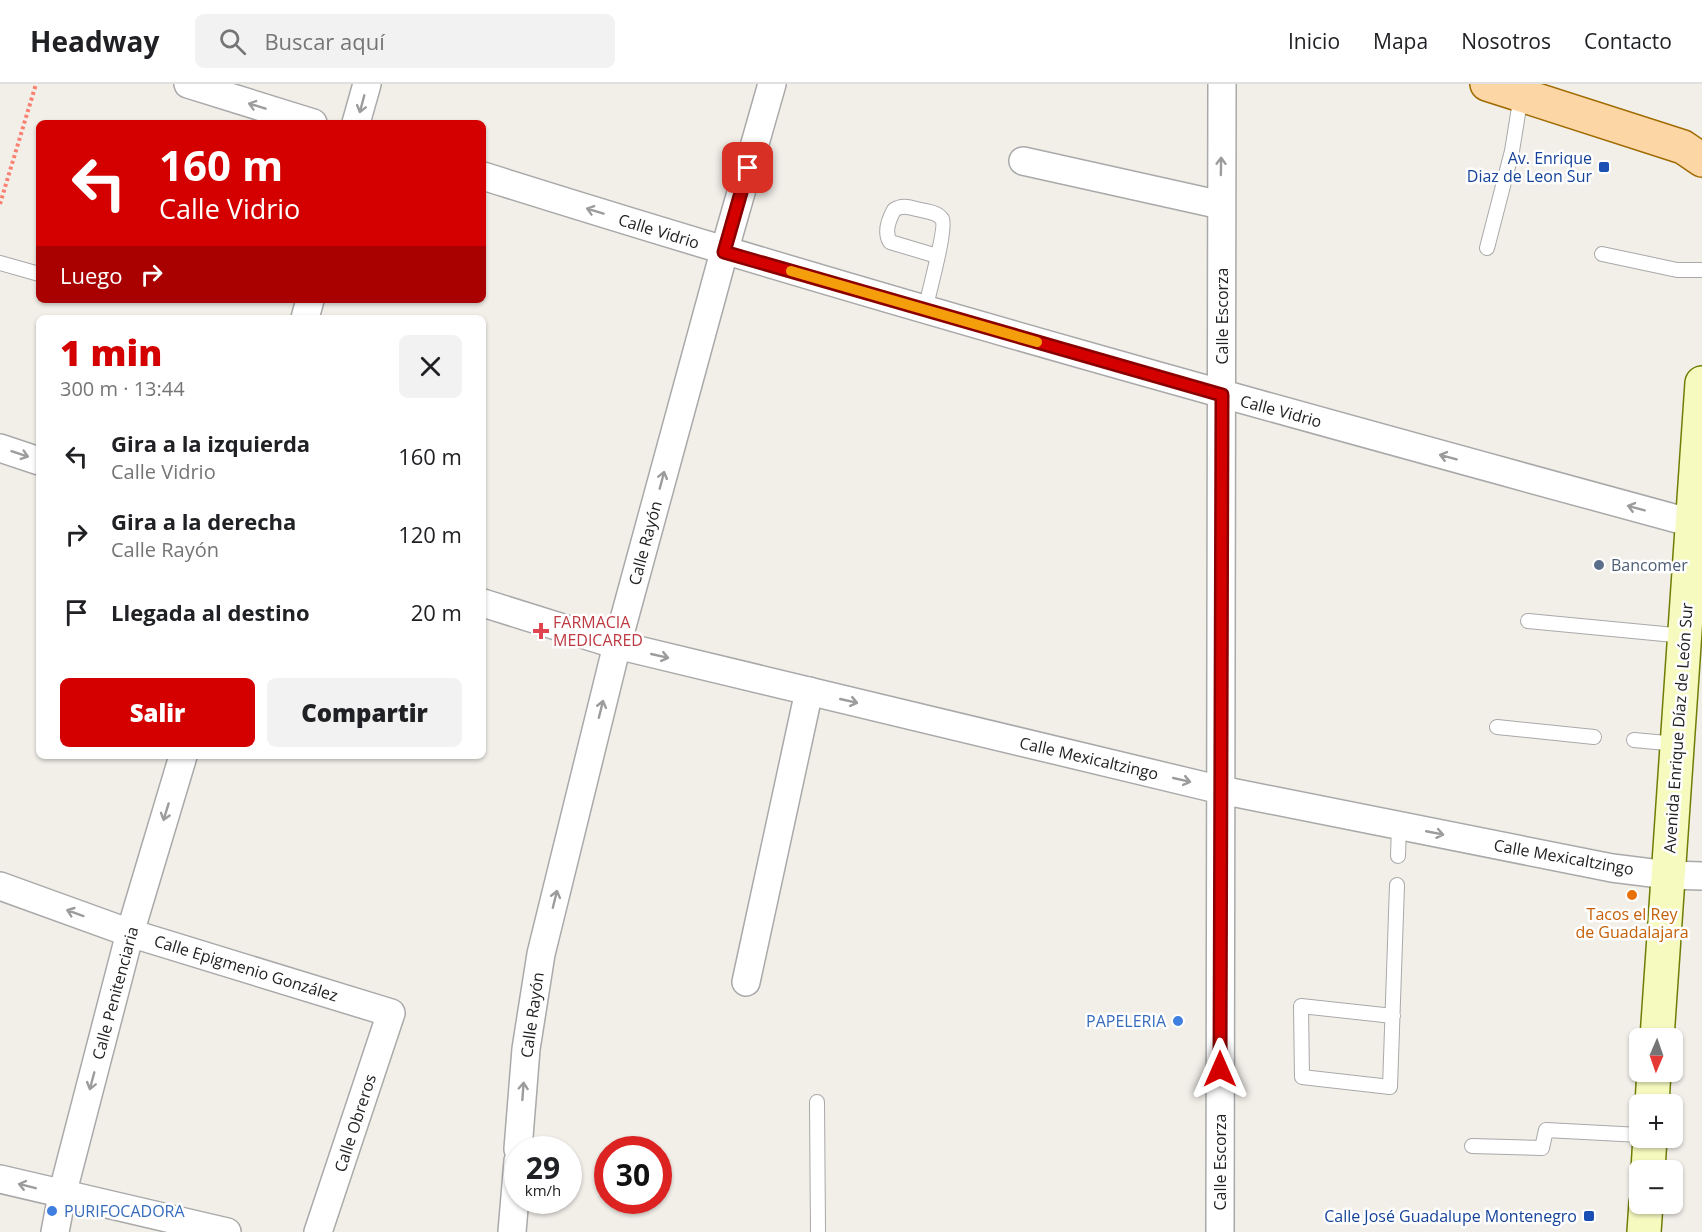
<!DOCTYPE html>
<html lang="es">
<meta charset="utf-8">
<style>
body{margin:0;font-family:"Open Sans",sans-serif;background:#f2f2f2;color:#202124;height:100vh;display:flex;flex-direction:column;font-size:22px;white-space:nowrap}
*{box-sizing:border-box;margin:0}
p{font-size:20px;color:#757577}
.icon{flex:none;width:33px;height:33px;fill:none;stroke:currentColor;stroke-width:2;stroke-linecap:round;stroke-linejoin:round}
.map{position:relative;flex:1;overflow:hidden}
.panel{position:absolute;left:36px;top:231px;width:450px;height:444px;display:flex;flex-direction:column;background:#fff;border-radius:9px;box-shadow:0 2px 4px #0004}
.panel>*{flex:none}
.top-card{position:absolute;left:36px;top:36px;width:450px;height:183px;border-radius:9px;box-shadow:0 2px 4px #0004;background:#d40000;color:#fff;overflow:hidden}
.needle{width:39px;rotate:182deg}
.buttons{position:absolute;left:1629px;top:944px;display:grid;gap:12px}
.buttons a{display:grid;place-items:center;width:54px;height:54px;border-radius:9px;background:#fff;box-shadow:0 2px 4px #0004;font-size:30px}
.speed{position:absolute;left:504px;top:1052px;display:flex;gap:12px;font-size:30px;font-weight:700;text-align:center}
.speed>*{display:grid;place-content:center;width:78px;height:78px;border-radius:50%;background:#fff;box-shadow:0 2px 4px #0004;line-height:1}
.speed small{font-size:15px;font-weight:400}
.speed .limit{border:9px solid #d22;background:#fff;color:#111}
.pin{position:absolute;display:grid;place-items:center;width:51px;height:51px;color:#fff;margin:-26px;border-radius:12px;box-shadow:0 3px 9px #0006}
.me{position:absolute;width:66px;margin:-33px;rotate:0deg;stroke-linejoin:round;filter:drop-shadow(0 0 4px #0008)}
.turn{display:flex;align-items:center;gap:21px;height:126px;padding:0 24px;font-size:27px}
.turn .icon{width:78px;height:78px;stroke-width:2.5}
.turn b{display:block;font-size:42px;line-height:51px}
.then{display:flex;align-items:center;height:57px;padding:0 24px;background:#0003;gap:12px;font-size:22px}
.round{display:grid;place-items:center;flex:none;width:63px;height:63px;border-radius:9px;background:#f2f2f2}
.summary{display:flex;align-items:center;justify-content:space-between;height:102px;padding:0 24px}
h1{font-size:36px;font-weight:800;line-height:45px;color:#d40000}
.primary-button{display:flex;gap:12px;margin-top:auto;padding:12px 24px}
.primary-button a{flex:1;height:69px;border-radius:9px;background:#d40000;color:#fff;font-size:24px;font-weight:800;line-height:69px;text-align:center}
.primary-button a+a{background:#f2f2f2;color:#202124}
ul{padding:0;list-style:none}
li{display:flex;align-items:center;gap:18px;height:78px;padding:0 24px}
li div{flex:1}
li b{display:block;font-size:22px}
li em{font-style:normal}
header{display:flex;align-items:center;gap:36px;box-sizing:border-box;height:84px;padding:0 30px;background:#fff;border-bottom:2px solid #e0e0e0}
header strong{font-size:28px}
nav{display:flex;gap:33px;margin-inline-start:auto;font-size:21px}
.search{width:420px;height:54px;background:#f2f2f2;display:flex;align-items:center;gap:15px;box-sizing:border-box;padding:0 21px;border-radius:9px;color:#757577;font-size:22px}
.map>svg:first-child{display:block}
</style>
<header>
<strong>Headway</strong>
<div class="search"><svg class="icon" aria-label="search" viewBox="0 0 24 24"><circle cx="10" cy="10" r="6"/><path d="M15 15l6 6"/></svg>Buscar aquí</div>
<nav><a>Inicio</a><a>Mapa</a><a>Nosotros</a><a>Contacto</a></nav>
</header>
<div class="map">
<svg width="1702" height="1148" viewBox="0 0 1702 1148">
<rect width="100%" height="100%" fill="#f2efe9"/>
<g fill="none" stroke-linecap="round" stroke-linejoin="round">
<defs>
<g id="service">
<polyline points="1487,164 1512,67 1521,11"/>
<polyline points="1602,170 1677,186 1702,186"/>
<polyline points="0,179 39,190"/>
<path d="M925 226C928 212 947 143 942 135 937 128 928 128 921 126 911 124 903 120 894 126 889 135 884 148 890 158L937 172"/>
<polyline points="1528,537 1685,552"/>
<polyline points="1497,643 1594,653"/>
<polyline points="1634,656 1677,660"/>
<polyline points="1398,772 1399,742"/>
<polyline points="1393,932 1301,922 1302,993 1390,1003 1397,801"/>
<polyline points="817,1018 818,1148"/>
<polyline points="1472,1062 1542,1064 1546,1046 1640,1051"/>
</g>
<g id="minor">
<polyline points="188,0 313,39"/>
<polyline points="356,39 367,0"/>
<polyline points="1023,77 1221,121"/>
<path d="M483 92C883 218 1288 329 1692 439L1702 440"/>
<polyline points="305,234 310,216"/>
<polyline points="0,364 39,377"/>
<polyline points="483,519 617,561 1221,706 1612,784 1668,791 1702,792"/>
<polyline points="0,802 130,849 391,929 318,1148"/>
<polyline points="746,898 809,607"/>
<polyline points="518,1065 526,965 541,870 617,561 724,168 772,0"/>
<polyline points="0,1095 227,1148"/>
<polyline points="55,1148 62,1111 130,849 183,672"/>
<polyline points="512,1148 518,1077"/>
<polyline points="1220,1148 1222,0"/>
</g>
<g id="secondary">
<polyline points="1657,954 1702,299"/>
<polyline points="1652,1020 1654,987"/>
<polyline points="1648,1086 1650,1053"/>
<polyline points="1644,1148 1646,1119"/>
</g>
<polyline id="primary" points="1487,0 1683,63 1702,76"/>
</defs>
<use href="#service" stroke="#a9a9a9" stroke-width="16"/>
<use href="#minor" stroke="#a9a9a9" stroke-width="30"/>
<use href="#secondary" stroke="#707d05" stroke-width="36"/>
<use href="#primary" stroke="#a06b00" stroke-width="36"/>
<polyline stroke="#fa8072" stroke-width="4" stroke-dasharray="3 3" stroke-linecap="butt" points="0,120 36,0"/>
<use href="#service" stroke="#fff" stroke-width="14"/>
<use href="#minor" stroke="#fff" stroke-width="27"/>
<use href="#secondary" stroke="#f7fabf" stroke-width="33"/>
<use href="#primary" stroke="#fcd6a4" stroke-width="33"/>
</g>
<defs><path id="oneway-shaft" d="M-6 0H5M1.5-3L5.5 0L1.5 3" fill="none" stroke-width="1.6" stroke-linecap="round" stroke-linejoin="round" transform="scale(1.5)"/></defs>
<g stroke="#9c9c9c">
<use href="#oneway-shaft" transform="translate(362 20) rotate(105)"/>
<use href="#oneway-shaft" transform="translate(257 22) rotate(-163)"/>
<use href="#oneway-shaft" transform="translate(1221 82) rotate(-89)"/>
<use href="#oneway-shaft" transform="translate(595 127) rotate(-163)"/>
<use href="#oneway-shaft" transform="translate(20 370) rotate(18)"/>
<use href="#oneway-shaft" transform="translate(1448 373) rotate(-165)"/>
<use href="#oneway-shaft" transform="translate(662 396) rotate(-75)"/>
<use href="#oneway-shaft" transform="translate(1636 424) rotate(-165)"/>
<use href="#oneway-shaft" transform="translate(660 572) rotate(13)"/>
<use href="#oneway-shaft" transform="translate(849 617) rotate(13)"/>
<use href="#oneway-shaft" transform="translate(601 625) rotate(-76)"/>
<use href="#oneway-shaft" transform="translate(1182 696) rotate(13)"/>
<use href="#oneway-shaft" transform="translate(166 728) rotate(107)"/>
<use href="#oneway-shaft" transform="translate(1435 749) rotate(11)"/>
<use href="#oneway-shaft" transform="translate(555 815) rotate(-76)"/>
<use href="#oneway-shaft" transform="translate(75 829) rotate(-160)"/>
<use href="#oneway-shaft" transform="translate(92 997) rotate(105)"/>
<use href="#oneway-shaft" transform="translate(523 1007) rotate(-86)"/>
<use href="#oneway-shaft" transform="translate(27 1102) rotate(-166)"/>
</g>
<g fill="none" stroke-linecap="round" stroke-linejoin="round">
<defs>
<polyline id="route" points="748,84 724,168 1222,311 1220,985"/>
</defs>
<use href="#route" stroke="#8a0000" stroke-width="15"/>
<use href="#route" stroke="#d40000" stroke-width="10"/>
<polyline stroke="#f59e0b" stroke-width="10" points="791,187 1037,258"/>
</g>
<g fill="#1a4fb4" stroke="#fff" stroke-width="2">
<rect x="1598" y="77" width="12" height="12" rx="3"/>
<rect x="1583" y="1126" width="12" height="12" rx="3"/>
</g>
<circle fill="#5c6f8a" stroke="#fff" stroke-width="2" cx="1599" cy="481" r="6"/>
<path fill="#e0444e" stroke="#fff" stroke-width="2" d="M538 538h6v6h6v6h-6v6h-6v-6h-6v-6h6z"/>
<circle fill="#e8710a" stroke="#fff" stroke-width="2" cx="1632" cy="811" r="6"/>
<g fill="#3f7fe0" stroke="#fff" stroke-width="2">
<circle cx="1178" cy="937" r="6"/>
<circle cx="52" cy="1127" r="6"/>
</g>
<g text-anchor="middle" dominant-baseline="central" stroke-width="5" stroke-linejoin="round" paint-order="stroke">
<g font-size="16" fill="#164399" stroke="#fff" text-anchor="end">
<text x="1592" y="74">Av. Enrique<tspan x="1592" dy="18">Diaz de Leon Sur</tspan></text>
<text x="1577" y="1132">Calle José Guadalupe Montenegro</text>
</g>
<g font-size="16" fill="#222" stroke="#fff">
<text transform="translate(659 147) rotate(17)">Calle Vidrio</text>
<text transform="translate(1222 232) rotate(-90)">Calle Escorza</text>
<text transform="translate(1281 327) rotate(15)">Calle Vidrio</text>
<text transform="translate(645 459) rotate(-75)">Calle Rayón</text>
<text transform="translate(1678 644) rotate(-86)">Avenida Enrique Díaz de León Sur</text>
<text transform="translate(1089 674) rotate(13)">Calle Mexicaltzingo</text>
<text transform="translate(1564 773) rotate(10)">Calle Mexicaltzingo</text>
<text transform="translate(246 884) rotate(17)">Calle Epigmenio González</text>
<text transform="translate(115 909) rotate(-75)">Calle Penitenciaria</text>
<text transform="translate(532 931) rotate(-82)">Calle Rayón</text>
<text transform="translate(355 1039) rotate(-72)">Calle Obreros</text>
<text transform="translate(1220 1078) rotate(-90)">Calle Escorza</text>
</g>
<g font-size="16" fill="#4e5e75" stroke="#fff" text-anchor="start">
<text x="1611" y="481">Bancomer</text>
</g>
<g font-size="16" fill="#be3a42" stroke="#fff" text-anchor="start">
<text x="553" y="538">FARMACIA<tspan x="553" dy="18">MEDICARED</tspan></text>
</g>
<g font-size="16" fill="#c56008" stroke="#fff">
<text x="1632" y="830">Tacos el Rey<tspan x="1632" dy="18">de Guadalajara</tspan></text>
</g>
<g font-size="16" fill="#366cbe" stroke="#fff" text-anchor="end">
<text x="1166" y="937">PAPELERIA</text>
<text x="64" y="1127" text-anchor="start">PURIFOCADORA</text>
</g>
</g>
</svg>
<div class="buttons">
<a><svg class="needle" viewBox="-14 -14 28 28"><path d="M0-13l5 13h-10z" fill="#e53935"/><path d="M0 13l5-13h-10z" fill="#757577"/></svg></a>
<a>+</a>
<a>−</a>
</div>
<div class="speed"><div>29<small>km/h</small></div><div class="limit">30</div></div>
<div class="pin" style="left:748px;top:84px;background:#d93025"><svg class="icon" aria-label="arrive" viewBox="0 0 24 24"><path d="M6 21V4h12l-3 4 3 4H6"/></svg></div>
<svg class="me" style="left:1220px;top:985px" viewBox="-20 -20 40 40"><path d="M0-17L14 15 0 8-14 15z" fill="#d40000" stroke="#fff" stroke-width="4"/></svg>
<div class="top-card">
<div class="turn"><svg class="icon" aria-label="left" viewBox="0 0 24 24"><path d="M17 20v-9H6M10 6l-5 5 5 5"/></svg><div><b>160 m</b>Calle Vidrio</div></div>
<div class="then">Luego<svg class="icon" aria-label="right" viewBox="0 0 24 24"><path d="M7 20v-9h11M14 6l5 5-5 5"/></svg></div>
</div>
<section class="panel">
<div class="summary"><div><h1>1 min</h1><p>300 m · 13:44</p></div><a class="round"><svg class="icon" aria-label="close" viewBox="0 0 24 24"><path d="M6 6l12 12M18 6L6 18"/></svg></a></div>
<ul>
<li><svg class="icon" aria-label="left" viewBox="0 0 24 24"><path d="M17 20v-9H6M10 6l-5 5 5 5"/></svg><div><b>Gira a la izquierda</b><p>Calle Vidrio</p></div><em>160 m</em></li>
<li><svg class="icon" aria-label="right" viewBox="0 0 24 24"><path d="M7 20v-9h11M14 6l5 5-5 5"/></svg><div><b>Gira a la derecha</b><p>Calle Rayón</p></div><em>120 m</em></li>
<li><svg class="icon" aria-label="arrive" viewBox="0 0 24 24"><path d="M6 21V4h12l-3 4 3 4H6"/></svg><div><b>Llegada al destino</b></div><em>20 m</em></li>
</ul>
<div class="primary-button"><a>Salir</a><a>Compartir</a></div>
</section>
</div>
